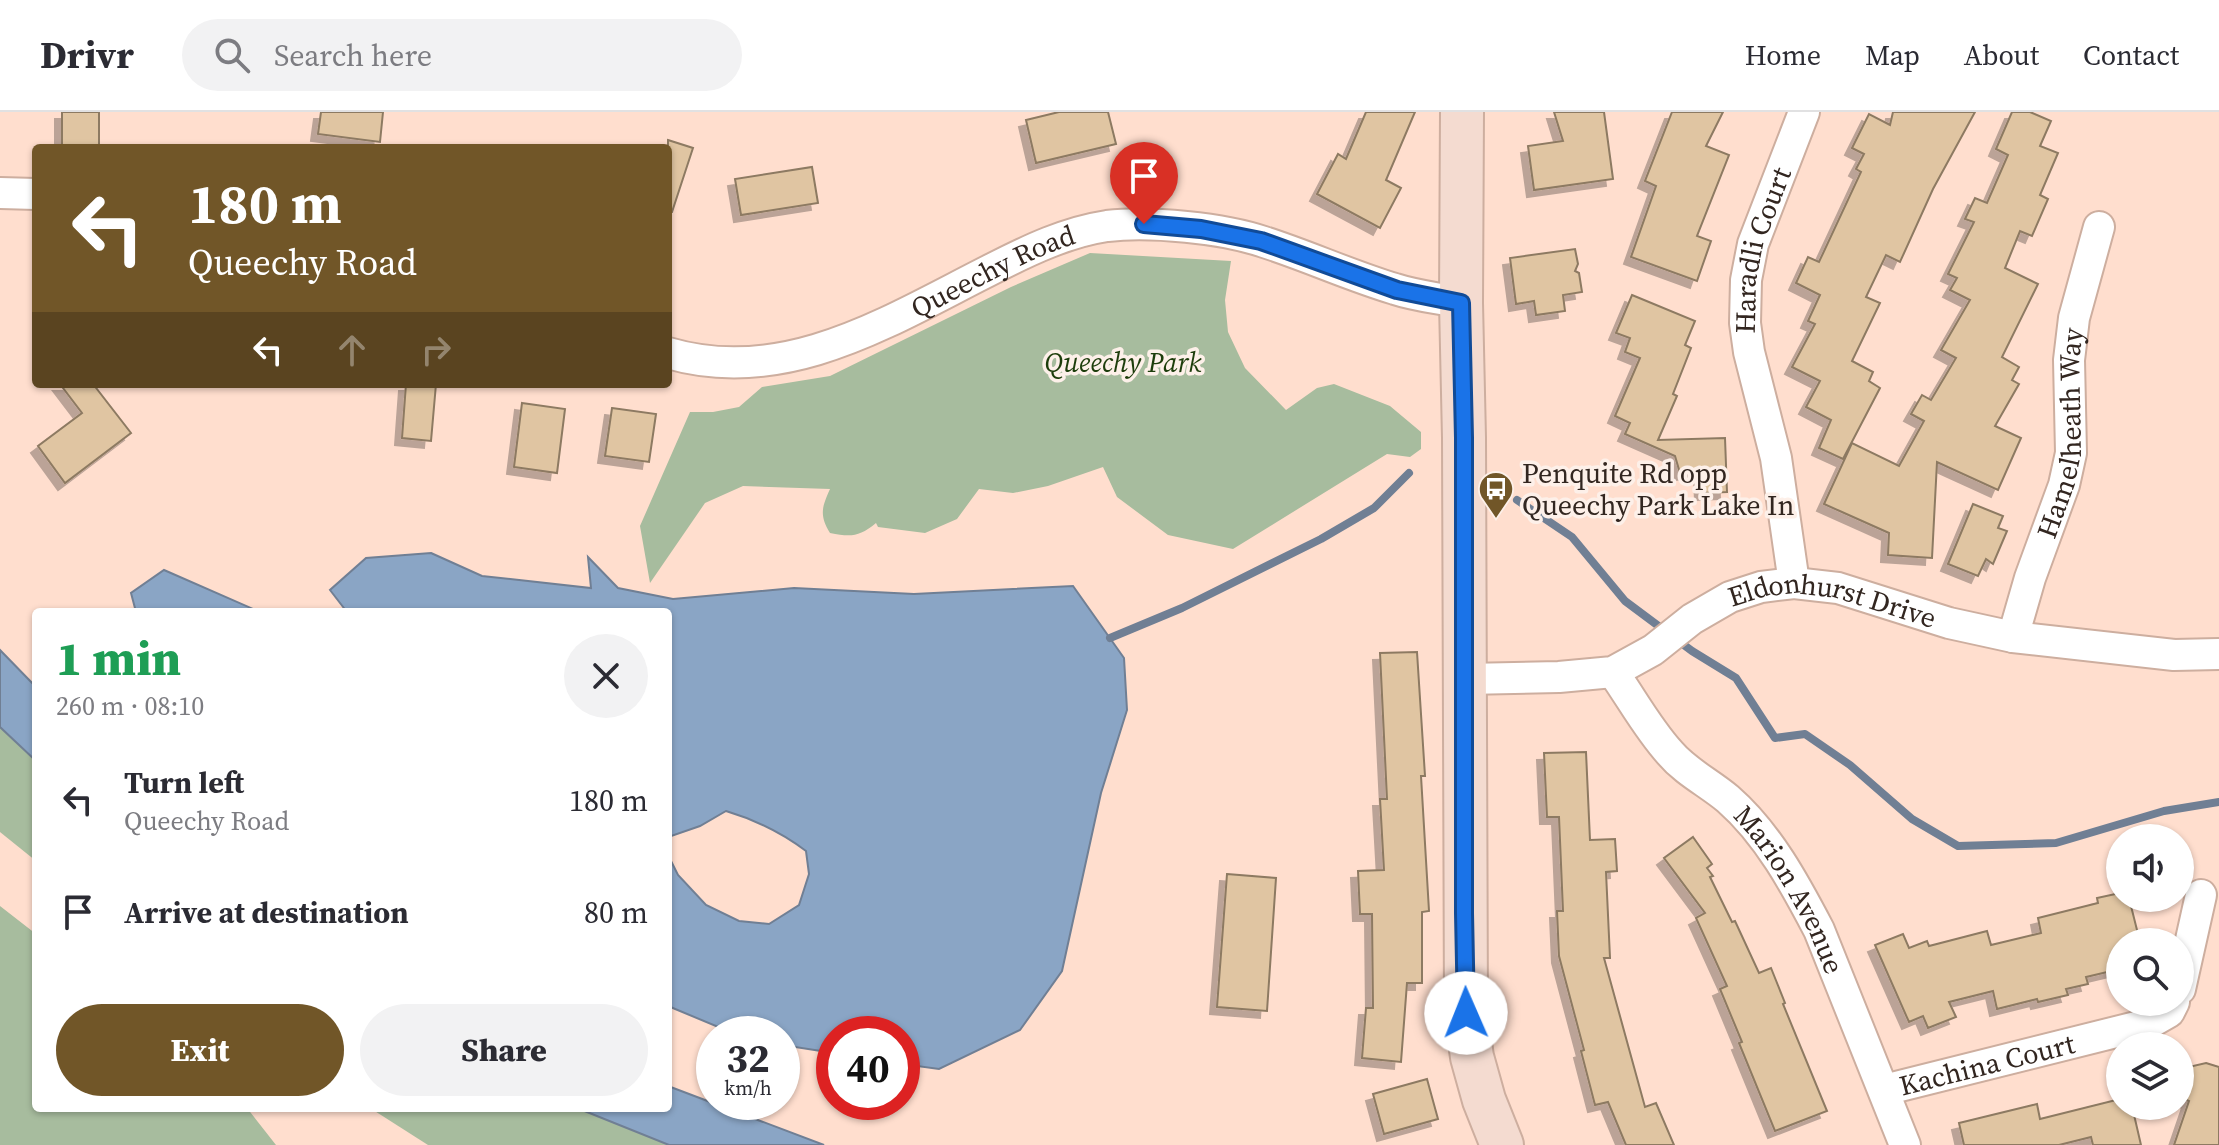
<!DOCTYPE html>
<meta charset="utf-8">
<style>
body{margin:0;font-family:"Source Serif 4",serif;background:#f2f2f3;color:#2b2b33;height:100vh;display:flex;flex-direction:column;font-size:30px;white-space:nowrap}
*{box-sizing:border-box;margin:0}
p{font-size:26px;color:#7c7c81}
.icon{flex:none;width:44px;height:44px;fill:none;stroke:currentColor;stroke-width:2;stroke-linecap:round;stroke-linejoin:round}
.map{position:relative;flex:1;overflow:hidden}
.details{position:absolute;left:32px;top:496px;width:640px;height:504px;display:flex;flex-direction:column;background:#fff;border-radius:8px;box-shadow:0 2px 6px #0004}
.details>*{flex:none}
.guide{position:absolute;left:32px;top:32px;width:640px;height:244px;border-radius:8px;box-shadow:0 2px 6px #0004;background:#715628;color:#fff;overflow:hidden}
.fabs{position:absolute;left:2106px;top:712px;display:grid;gap:16px}
.fabs a{display:grid;place-items:center;width:88px;height:88px;border-radius:50%;background:#fff;box-shadow:0 2px 6px #0004;font-size:40px}
.speed{position:absolute;left:696px;top:904px;display:flex;gap:16px;font-size:40px;font-weight:700;text-align:center}
.speed>*{display:grid;place-content:center;width:104px;height:104px;border-radius:50%;background:#fff;box-shadow:0 2px 6px #0004;line-height:1}
.speed small{font-size:20px;font-weight:400}
.speed .limit{border:12px solid #d22;background:#fff;color:#111}
.pin{position:absolute;display:grid;place-items:center;width:68px;height:68px;color:#fff;margin:-82px -34px;border-radius:50% 50% 50% 0;rotate:-45deg;box-shadow:0 0 8px #0007}
.pin .icon{rotate:45deg}
.me{position:absolute;width:88px;margin:-44px;rotate:359deg;stroke-linejoin:round;filter:drop-shadow(0 0 6px #0008)}
.turn{display:flex;align-items:center;gap:28px;height:168px;padding:0 24px;font-size:36px}
.turn .icon{width:104px;height:104px;stroke-width:2.5}
.turn b{display:block;font-size:56px;line-height:68px}
.lanes{display:flex;align-items:center;height:76px;padding:0 24px;background:#0003;justify-content:center;gap:40px;direction:ltr}
.lanes .off{opacity:.35}
.round{display:grid;place-items:center;flex:none;width:84px;height:84px;border-radius:42px;background:#f2f2f3}
.head{display:flex;align-items:center;justify-content:space-between;height:136px;padding:0 24px}
h1{font-size:48px;font-weight:800;line-height:60px;color:#1e9e55}
.action{display:flex;gap:16px;margin-top:auto;padding:16px 24px}
.action a{flex:1;height:92px;border-radius:48px;background:#715628;color:#fff;font-size:32px;font-weight:800;line-height:92px;text-align:center}
.action a+a{background:#f2f2f3;color:#2b2b33}
ul{padding:0;list-style:none}
li{display:flex;align-items:center;gap:24px;height:112px;padding:0 24px}
li div{flex:1}
li b{display:block;font-size:30px}
li em{font-style:normal}
header{display:flex;align-items:center;gap:48px;box-sizing:border-box;height:112px;padding:0 40px;background:#fff;border-bottom:2px solid #e1e1e2}
header strong{font-size:38px}
nav{display:flex;gap:44px;margin-inline-start:auto;font-size:28px}
.search{width:560px;height:72px;background:#f2f2f3;display:flex;align-items:center;gap:20px;box-sizing:border-box;padding:0 28px;border-radius:44px;color:#7c7c81;font-size:30px}
.map>svg:first-child{display:block}
</style>
<header>
<strong>Drivr</strong>
<div class="search"><svg class="icon" aria-label="search" viewBox="0 0 24 24"><circle cx="10" cy="10" r="6"/><path d="M15 15l6 6"/></svg>Search here</div>
<nav><a>Home</a><a>Map</a><a>About</a><a>Contact</a></nav>
</header>
<div class="map">
<svg width="2219" height="1033" viewBox="0 0 2219 1033">
<defs>
<filter id="shadow"><feDropShadow dx="-7" dy="7" stdDeviation="0" flood-color="#0004"/></filter>
</defs>
<rect width="100%" height="100%" fill="#ffdece"/>
<g fill="#a7bc9e">
<path d="M1090 141 1231 149 1225 188 1228 220 1245 256 1286 298 1317 276 1334 272 1390 294 1421 320V337L1410 345 1387 342 1233 437 1168 423 1117 385 1103 355 1048 374 1013 381 979 377 957 407 925 421 878 415 876 411C859 425 851 425 830 421 819 403 822 395 830 377L743 374 705 391 650 471 640 414 690 300H713L739 295 762 275 830 264 1011 175Z"/>
<polygon points="0,615 36,649 36,749 0,720"/>
<polygon points="0,794 36,822 36,996 247,996 276,1033 0,1033"/>
<polygon points="370,996 577,996 669,1033 428,1033"/>
</g>
<g fill="#8aa5c5" stroke="#707f94" stroke-width="2">
<path d="M431 441 482 464 591 476 588 445 618 476 673 487 794 476 914 482 1073 474 1124 546 1127 598 1101 681 1062 859 1020 918 939 957 902 952V922H834V941L782 933V922H735L668 894V743L678 763 706 793 739 809 769 812 799 793 809 762 806 739C781 720 756 708 726 699L700 714 671 724 668 729V500H347L330 478 366 446Z"/>
<polygon points="164,458 260,500 136,500 131,481"/>
<polygon points="0,538 36,575 36,649 0,615"/>
<polygon points="668,974 824,1033 669,1033 577,996 668,996"/>
</g>
<g fill="none" stroke-linecap="round" stroke-linejoin="round">
<g stroke="#707f94" stroke-width="8">
<polyline points="1517,388 1572,425 1625,489 1692,539 1736,566 1775,626 1805,622 1850,653 1912,707 1958,734 2056,731 2164,699 2219,690"/>
<polyline points="1110,526 1182,496 1321,427 1374,396 1409,361"/>
</g>
</g>
<g fill="#e0c5a2" stroke="#8d7a62" stroke-width="2" filter="url(#shadow)">
<rect x="62" y="0" width="37" height="36"/>
<polygon points="321,0 383,0 380,30 318,22"/>
<polygon points="1059,0 1108,0 1116,32 1036,51 1026,8"/>
<polygon points="1366,0 1415,0 1386,68 1401,76 1380,116 1317,82 1338,42 1346,47"/>
<polygon points="1554,0 1604,0 1613,67 1534,78 1528,34 1563,29"/>
<polygon points="1672,0 1723,0 1706,34 1729,43 1697,124 1711,129 1697,169 1631,145 1656,74 1645,69"/>
<polygon points="1893,0 1975,0 1933,77 1900,150 1886,143 1866,185 1880,191 1852,249 1873,260 1869,269 1880,276 1843,347 1819,336 1831,308 1806,295 1820,269 1792,255 1815,212 1808,209 1820,183 1796,171 1808,145 1819,150 1861,60 1856,57 1864,42 1852,36 1869,2 1890,13"/>
<polygon points="2012,0 2030,0 2051,9 2040,34 2058,41 2040,83 2048,87 2032,124 2020,119 2005,156 2038,172 2002,245 2019,255 2012,268 2019,272 1995,314 2021,326 1998,378 1937,350 1932,446 1888,443 1889,421 1824,392 1852,331 1899,354 1924,309 1911,302 1922,283 1931,288 1956,246 1941,238 1970,188 1950,178 1957,166 1948,162 1974,110 1965,107 1975,86 1987,91 2008,43 1996,37"/>
<polygon points="668,28 693,36 672,100 668,100"/>
<polygon points="812,55 818,91 741,103 735,67"/>
<polygon points="1575,137 1578,152 1575,159 1579,161 1582,180 1563,183 1565,199 1536,203 1534,189 1516,192 1510,146"/>
<polygon points="1632,183 1695,209 1685,233 1691,236 1673,282 1677,284 1658,328 1725,326 1727,380 1702,381 1701,360 1680,361 1675,344 1625,322 1630,311 1615,304 1640,246 1625,240 1630,226 1616,221"/>
<polygon points="60,272 93,272 131,321 65,371 38,334 82,301"/>
<polygon points="406,272 436,272 431,329 402,326"/>
<polygon points="522,291 565,297 557,361 514,355"/>
<polygon points="612,296 656,302 649,350 605,344"/>
<polygon points="1973,392 2003,404 1998,416 2007,419 1993,452 1986,447 1978,464 1948,452"/>
<polygon points="1417,540 1425,664 1421,664 1429,799 1422,800 1422,871 1407,871 1401,950 1362,946 1366,896 1373,896 1372,802 1360,802 1358,759 1384,758 1380,687 1387,687 1380,541"/>
<polygon points="1586,640 1590,728 1615,727 1617,759 1606,760 1610,846 1604,846 1645,995 1656,991 1674,1033 1626,1033 1608,990 1595,993 1581,939 1584,938 1559,844 1557,799 1563,799 1559,705 1547,705 1544,641"/>
<polygon points="1693,725 1712,752 1707,756 1713,764 1710,765 1732,810 1735,809 1759,861 1771,856 1785,891 1783,892 1827,999 1775,1019 1739,931 1742,930 1720,877 1727,874 1696,806 1705,801 1664,746"/>
<polygon points="1227,762 1276,766 1267,899 1217,895"/>
<polygon points="2120,781 2120,786 2129,786 2140,830 2120,830 2120,857 2086,865 2088,872 2066,877 2068,883 2038,890 2037,887 1997,897 1993,879 1949,890 1956,905 1928,916 1923,904 1909,910 1875,833 1903,822 1909,836 1927,829 1929,834 1987,819 1991,833 2041,821 2038,806 2098,791 2097,786"/>
<polygon points="2206,951 2219,955 2219,1033 2174,1033 2189,989 2180,985 2180,957"/>
<polygon points="1427,967 1438,1007 1384,1022 1373,982"/>
<polygon points="2120,987 2120,994 2132,994 2141,1033 2093,1033 2091,1025 2059,1033 1964,1033 1959,1011 2037,992 2040,1007"/>
</g>
<g fill="none" stroke-linecap="round" stroke-linejoin="round">
<defs>
<g id="street">
<polyline points="0,81 36,82"/>
<path id="s1" d="M668 241C787 276 892 207 994 156 1029 138 1067 120 1107 114 1150 109 1223 116 1264 130 1308 144 1351 164 1395 177 1416 184 1439 186 1461 191"/>
<path id="s2" d="M1794 471 1776 346 1749 240 1745 211 1746 168 1753 132 1804 0"/>
<path id="s3" d="M2013 525 2030 466 2064 373 2071 341 2069 248 2074 206 2099 115"/>
<path id="s4" d="M1613 560C1632 587 1648 617 1670 641 1686 660 1709 671 1728 687 1768 722 1795 772 1819 818L1905 1033"/>
<path id="s5" d="M1466 567 1559 565 1613 560 1653 538 1692 507 1730 485 1761 475 1794 471 1838 476 1949 511 2013 525 2174 543 2219 542"/>
<polyline points="2180,877 2201,783"/>
<path id="s6" d="M1884 978 2148 912 2169 900 2174 890"/>
</g>
<polyline id="secondary" points="1462,0 1461,191 1464,326 1466,901 1472,945 1484,988 1502,1033"/>
</defs>
<use href="#street" stroke="#cdae9f" stroke-width="34"/>
<use href="#secondary" stroke="#cdae9f" stroke-width="46"/>
<use href="#street" stroke="#fff" stroke-width="30"/>
<use href="#secondary" stroke="#f4dbd0" stroke-width="42"/>
</g>
<g fill="none" stroke-linecap="round" stroke-linejoin="round">
<defs>
<polyline id="route" points="1144,112 1201,117 1261,129 1397,178 1461,191 1464,326 1464,801 1466,901"/>
</defs>
<use href="#route" stroke="#114b97" stroke-width="20"/>
<use href="#route" stroke="#1a73e8" stroke-width="14"/>
</g>
<defs>
<symbol id="bus-pin" viewBox="-11 -11 22 30"><path d="M0 17L-7.5 6A9.5 9.5 0 1 1 7.5 6Z" fill="#715628" stroke="#fdf0e9"/><path d="M-5-6H5V4H4V6H2V4H-2V6H-4V4H-5ZM-3.5-4V0h7V-4ZM-3.5 1.2v1.5H-2V1.2ZM2 1.2v1.5H3.5V1.2Z" fill="#fff"/></symbol>
</defs>
<g fill-rule="evenodd">
<use href="#bus-pin" x="1476" y="357" width="40" height="54"/>
</g>
<g text-anchor="middle" dominant-baseline="central" stroke-width="7" stroke-linejoin="round" paint-order="stroke">
<g font-size="28" fill="#322620" stroke="#fdf0e9">
<text stroke="none"><textPath href="#s2" startOffset="340">Haradli Court</textPath></text>
<text stroke="none"><textPath href="#s1" startOffset="344">Queechy Road</textPath></text>
<text stroke="none"><textPath href="#s3" startOffset="212">Hamelheath Way</textPath></text>
<text stroke="none"><textPath href="#s5" startOffset="392">Eldonhurst Drive</textPath></text>
<text stroke="none"><textPath href="#s4" startOffset="284">Marion Avenue</textPath></text>
<text stroke="none"><textPath href="#s6" startOffset="106">Kachina Court</textPath></text>
</g>
<g font-size="28" font-style="italic" fill="#1d3d0b" stroke="#fdf0e9">
<text x="1123" y="250">Queechy Park</text>
</g>
<g font-size="28" fill="#322620" stroke="#fdf0e9" text-anchor="start">
<text x="1522" y="361">Penquite Rd opp<tspan x="1522" dy="32">Queechy Park Lake In</tspan></text>
</g>
</g>
</svg>
<div class="fabs">
<a><svg class="icon" aria-label="sound" viewBox="0 0 24 24"><path d="M4 9h4l5-4v14l-5-4H4zM17 9q2 3 0 6"/></svg></a>
<a><svg class="icon" aria-label="search" viewBox="0 0 24 24"><circle cx="10" cy="10" r="6"/><path d="M15 15l6 6"/></svg></a>
<a><svg class="icon" aria-label="layers" viewBox="0 0 24 24"><path d="M12 4l9 5-9 5-9-5zM3 14l9 5 9-5"/></svg></a>
</div>
<div class="speed"><div>32<small>km/h</small></div><div class="limit">40</div></div>
<div class="pin" style="left:1144px;top:112px;background:#d93025"><svg class="icon" aria-label="arrive" viewBox="0 0 24 24"><path d="M6 21V4h12l-3 4 3 4H6"/></svg></div>
<svg class="me" style="left:1466px;top:901px" viewBox="-20 -20 40 40"><circle r="19" fill="#fff"/><path d="M0-13L10 11 0 6-10 11z" fill="#1a73e8"/></svg>
<div class="guide">
<div class="turn"><svg class="icon" aria-label="left" viewBox="0 0 24 24"><path d="M17 20v-9H6M10 6l-5 5 5 5"/></svg><div><b>180 m</b>Queechy Road</div></div>
<div class="lanes"><svg class="icon" aria-label="left" viewBox="0 0 24 24"><path d="M17 20v-9H6M10 6l-5 5 5 5"/></svg><svg class="icon off" aria-label="ahead" viewBox="0 0 24 24"><path d="M12 20V5M6 11l6-6 6 6"/></svg><svg class="icon off" aria-label="right" viewBox="0 0 24 24"><path d="M7 20v-9h11M14 6l5 5-5 5"/></svg></div>
</div>
<section class="details">
<div class="head"><div><h1>1 min</h1><p>260 m · 08:10</p></div><a class="round"><svg class="icon" aria-label="close" viewBox="0 0 24 24"><path d="M6 6l12 12M18 6L6 18"/></svg></a></div>
<ul>
<li><svg class="icon" aria-label="left" viewBox="0 0 24 24"><path d="M17 20v-9H6M10 6l-5 5 5 5"/></svg><div><b>Turn left</b><p>Queechy Road</p></div><em>180 m</em></li>
<li><svg class="icon" aria-label="arrive" viewBox="0 0 24 24"><path d="M6 21V4h12l-3 4 3 4H6"/></svg><div><b>Arrive at destination</b></div><em>80 m</em></li>
</ul>
<div class="action"><a>Exit</a><a>Share</a></div>
</section>
</div>
